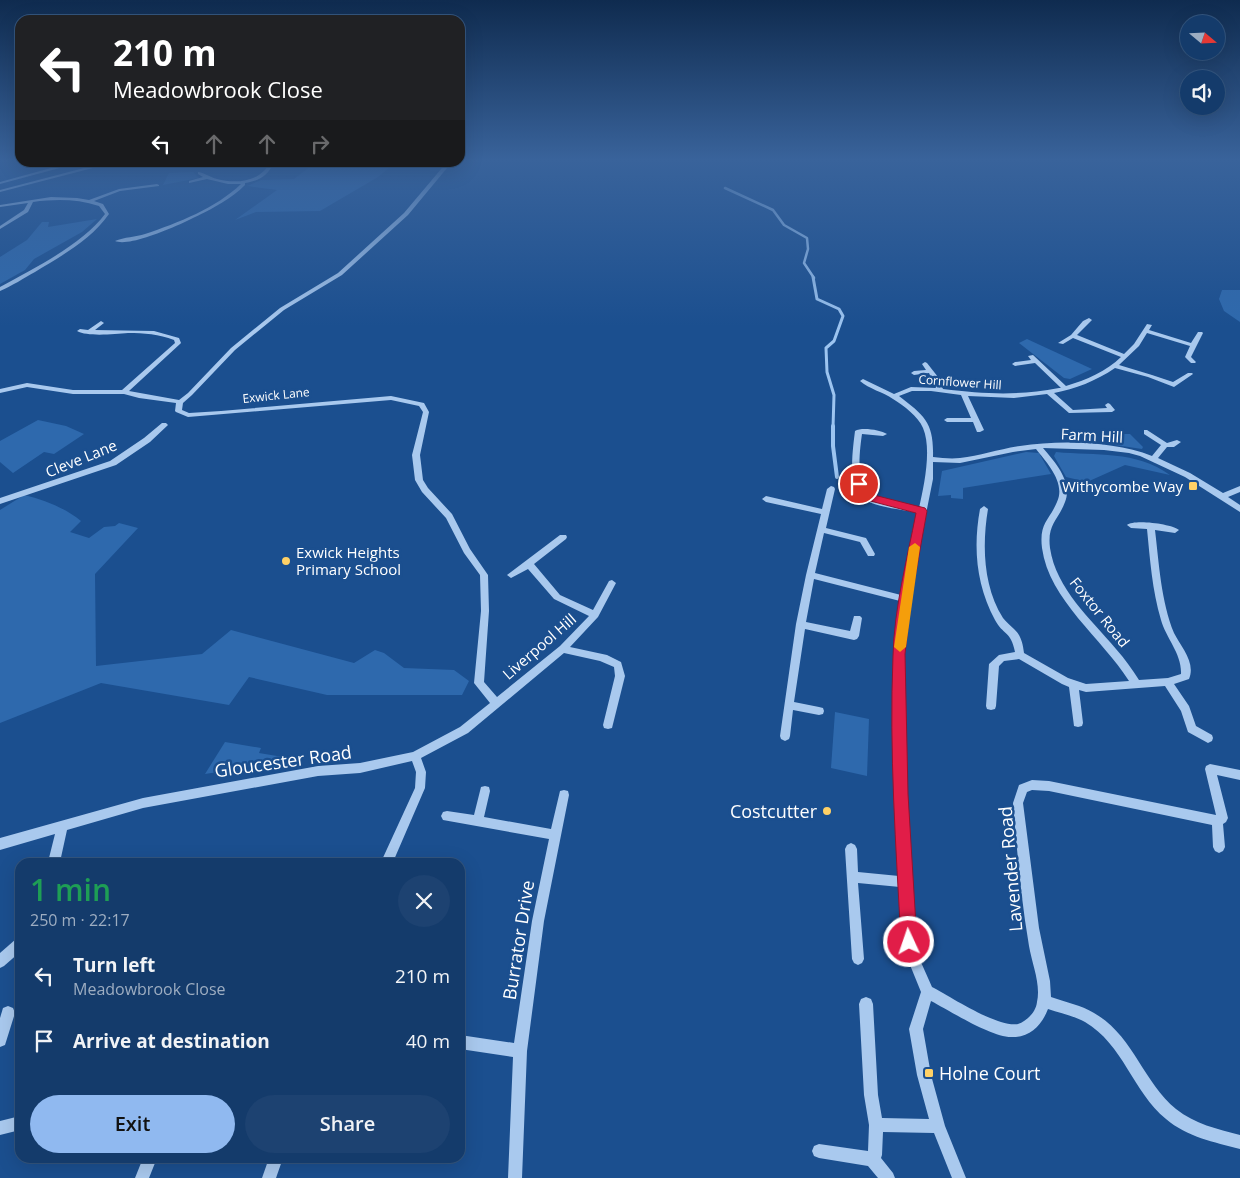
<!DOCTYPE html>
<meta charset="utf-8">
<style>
body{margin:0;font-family:"Open Sans",sans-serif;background:#1d4271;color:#f1f3f6;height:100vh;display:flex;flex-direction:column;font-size:19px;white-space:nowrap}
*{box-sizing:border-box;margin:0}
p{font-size:16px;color:#9dadc1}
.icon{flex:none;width:28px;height:28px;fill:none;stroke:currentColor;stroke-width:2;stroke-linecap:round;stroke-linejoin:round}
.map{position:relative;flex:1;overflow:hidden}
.panel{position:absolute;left:15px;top:858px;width:450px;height:305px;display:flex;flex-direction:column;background:#143b6b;border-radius:15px;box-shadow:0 5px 20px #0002,0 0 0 1px #33557e}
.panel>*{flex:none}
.banner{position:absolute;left:15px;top:15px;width:450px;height:152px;border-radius:15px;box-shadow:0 5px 20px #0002,0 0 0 1px #33557e;background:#202124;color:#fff;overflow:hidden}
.needle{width:32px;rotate:109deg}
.controls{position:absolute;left:1180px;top:15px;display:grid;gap:10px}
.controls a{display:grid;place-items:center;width:45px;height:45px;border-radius:50%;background:#143b6b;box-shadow:0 5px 20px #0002,0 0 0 1px #33557e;font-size:25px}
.pin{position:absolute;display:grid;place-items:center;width:42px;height:42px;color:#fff;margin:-21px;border:2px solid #fff;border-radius:50%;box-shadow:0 1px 5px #0007}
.me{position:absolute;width:55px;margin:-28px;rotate:357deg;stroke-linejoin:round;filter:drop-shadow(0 0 4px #0008)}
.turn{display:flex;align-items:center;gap:18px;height:105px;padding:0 15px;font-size:22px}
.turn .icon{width:65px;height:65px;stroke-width:2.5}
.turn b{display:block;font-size:35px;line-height:42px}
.lanes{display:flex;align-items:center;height:48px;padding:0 15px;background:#0003;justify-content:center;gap:25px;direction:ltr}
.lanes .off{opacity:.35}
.round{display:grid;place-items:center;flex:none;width:52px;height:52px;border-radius:26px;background:#1d4271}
.summary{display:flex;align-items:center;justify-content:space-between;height:85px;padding:0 15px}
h1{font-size:30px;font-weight:600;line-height:38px;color:#1e9e55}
.action{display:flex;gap:10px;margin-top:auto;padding:10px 15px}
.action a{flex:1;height:58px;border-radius:30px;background:#90b9f0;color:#111;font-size:20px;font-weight:600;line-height:58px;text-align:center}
.action a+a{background:#1d4271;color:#f1f3f6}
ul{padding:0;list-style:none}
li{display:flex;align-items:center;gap:15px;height:65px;padding:0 15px}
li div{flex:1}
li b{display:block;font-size:19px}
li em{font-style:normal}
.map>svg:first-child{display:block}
</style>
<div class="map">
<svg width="1240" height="1178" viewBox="0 0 1240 1178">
<rect width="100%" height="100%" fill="#1b4f8f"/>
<g fill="#2e69ad">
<polygon points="315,163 395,163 378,177 320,211 256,212 235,220 277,190 247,186 261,180 294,179"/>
<polygon points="193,172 199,178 163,185 169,173"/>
<polygon points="97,219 82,232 34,259 25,270 0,284 0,257 27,240 42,222 49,222 48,227"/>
<polygon points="1222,290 1240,290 1240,322 1224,311 1219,299"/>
<polygon points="1027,339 1092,369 1070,379 1064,378 1019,343"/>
<polygon points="38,420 66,426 84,434 54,454 44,452 13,473 0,462 0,441"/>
<polygon points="1107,434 1130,434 1143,447 1142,449 1115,445"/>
<polygon points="1026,452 1039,453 1051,474 963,488 963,499 951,498 951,495 938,496 942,471"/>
<path d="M1056 452C1096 456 1136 450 1170 475L1125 465 1087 482 1066 477 1054 456Z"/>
<path d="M24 495C45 500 65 508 81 521L70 532 89 538 104 527 115 526 119 523 138 528 95 574 96 666 202 654 231 630 354 663 375 650 384 653 404 668 454 670 469 681 462 695H327L249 677 229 705 101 683 0 723V510Z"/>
<polygon points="835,712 869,719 867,776 831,768"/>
<polygon points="225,742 261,748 259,753 289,758 287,761 205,774"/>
</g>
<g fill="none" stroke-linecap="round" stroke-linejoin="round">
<polyline stroke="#9cc4f0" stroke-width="2.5" points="725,188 773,210 784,225 807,238 808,249 804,263 814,278"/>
<polyline stroke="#9cc4f0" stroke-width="3" points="813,277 817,299 839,309 843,316 834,341 826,348 827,372 834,395 833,428"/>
<polyline stroke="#9cc4f0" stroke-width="4" points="833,426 833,446 837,477"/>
<g fill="#a9c9ee" fill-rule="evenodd">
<polygon points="73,162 82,162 0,184 0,182"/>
<polygon points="107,162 116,162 0,192 0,190"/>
<path d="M270 162H274C268 176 259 181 245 183V185C238 192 231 197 223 202 206 213 134 249 115 241 124 237 136 237 145 234 178 223 216 208 241 184H228L207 179 189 183V181L203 177 198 174V172C205 173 210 177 217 179 236 184 261 182 270 162Z"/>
<path d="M447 162H452L408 215 342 275 284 310 235 350 192 395 183 403 182 410 189 413 221 411 391 396 424 403 429 412 420 455 423 480 428 488 452 514 470 549 488 575 489 611 484 682 497 697 560 646 589 616 554 599 528 569 511 578 507 575 560 535H566L567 537 566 539 534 564 560 595 593 610 609 581 612 580 616 583 598 617 570 647 607 655 621 662 625 676 612 728 608 729 604 728 603 725 615 676 614 667 600 661 564 653 468 733 421 758 426 772 425 788 393 862H381L415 788 416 772 412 761 360 773 318 776 143 808 67 830 60 862H48L55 834 0 850V838L143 798 318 766 360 763 413 752 460 727 490 703 474 683 481 611 480 575 464 553 446 518 422 492 415 480 412 455 423 412 419 406 391 400 188 417 176 412 175 411 176 403 139 398 124 394H73L27 387 0 393V389L27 383 73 390H122L175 343 174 340C159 334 144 333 128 333 114 334 88 337 77 331L80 329 88 330 101 321 104 323 95 330 154 331 179 338 181 343 180 344 129 391 179 400 188 393 231 348 280 308 338 273 404 213Z"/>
<path d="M157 184 159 185V186L120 191 94 201 103 204 109 214C91 240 61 256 35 272 24 278 12 286 0 291V287C33 269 83 244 105 214L99 206C77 199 56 199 33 202L28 212 0 229V226L24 210 28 203 0 207V205L51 197 77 198 89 200 119 189Z"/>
<path d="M1089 318 1092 320C1087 325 1082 330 1077 335L1124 354 1134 344 1147 324 1152 325 1149 330 1191 343 1198 332H1202L1203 333 1191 357 1196 362 1195 363H1191L1185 357 1190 346 1147 333 1139 346 1119 365 1152 375 1173 382 1188 373H1192L1193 374 1174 387 1148 377 1115 368C1096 381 1075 389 1054 393L1073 410 1107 408 1105 405 1108 403 1110 404 1115 410 1112 412 1069 413 1047 394 1014 398 968 396 984 430 980 432H977L973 422H947L944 420 947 418H971L961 395 931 391H912L899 396C925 416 934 423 933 457 942 458 951 459 960 458 980 456 999 449 1020 446 1060 440 1114 441 1152 456L1161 445 1144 434V430H1147L1167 443 1177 440 1181 442 1174 447H1167L1158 458 1190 473 1223 493 1240 486V492L1228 497 1240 505V512L1185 477 1140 456 1129 453 1104 450 1043 448C1055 462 1073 482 1065 502 1058 521 1047 524 1050 548 1056 589 1091 619 1116 649 1125 659 1132 669 1139 680L1168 678 1181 674C1182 654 1166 638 1161 620 1152 590 1150 559 1147 529L1131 528 1127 525C1134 519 1172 524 1179 530L1175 533 1155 530C1159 563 1161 601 1174 633 1181 647 1196 662 1189 679L1174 684 1189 706 1196 726 1212 735 1213 738 1212 741 1208 743 1188 732 1181 711 1165 686 1086 692 1079 690 1083 723 1082 726 1078 727 1074 726 1069 687 1062 684 1019 659 1004 661 999 666 996 706 995 709 991 710 987 709 986 706 989 664 999 655 1015 652C1011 631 1003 635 995 620 976 585 973 547 980 509L984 506 988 509C982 545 983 586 1003 618 1006 622 1010 625 1014 629 1021 635 1023 644 1024 653L1068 678 1086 684 1129 681C1102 638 1049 600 1042 548 1039 523 1049 521 1057 502 1066 483 1047 463 1036 449L1013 452 960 463 933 462V479L909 599 904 655 908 828 915 941 920 960 932 987C951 997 998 1028 1018 1024 1027 1021 1036 1012 1037 1002 1041 984 1032 964 1029 946 1021 899 1017 851 1013 803L1019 785 1032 780 1049 781 1216 815 1205 769 1206 766 1210 764 1240 770V780L1217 775 1228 818 1226 822 1223 824 1225 847 1223 851 1219 853 1215 851 1213 847 1212 825 1049 791 1032 790 1027 792 1023 803 1039 928 1050 981 1051 997C1065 1002 1081 1005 1094 1013 1133 1035 1143 1082 1176 1109 1195 1124 1217 1129 1240 1135V1149C1214 1142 1187 1137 1166 1119 1133 1092 1123 1044 1085 1022 1074 1016 1060 1013 1048 1009 1042 1025 1030 1038 1011 1037 991 1037 950 1011 931 1001L923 1029 931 1075 945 1126 966 1178H952L934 1133 883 1132 882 1155 881 1158 893 1173 895 1178H878L868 1166 819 1158 814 1156 812 1151 814 1146 819 1144 868 1151 869 1125 864 1095 859 1004 861 999 866 997 871 999 873 1004 878 1095 882 1118 929 1119 917 1075 909 1029 921 992 908 960 903 941 900 887 858 883 864 959 862 963 858 965 854 963 852 959 845 849 847 845 851 843 855 845 857 849 858 872 899 876 896 828 894 655 900 601 814 579 806 622 850 631 854 616H860L862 618 859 636 857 639 854 640 805 629 794 702 819 707 823 708 824 711 823 714 819 715 793 710 790 736 789 739 785 741 781 739 780 736 796 624 806 575 821 514 766 502 762 499 766 496 822 509 827 489 831 486 834 487 835 489 826 528 866 538 875 554 874 556H868L860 542 824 533 815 573 901 595 918 513C903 509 875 508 862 498 847 486 853 448 855 431 862 427 880 430 887 434L883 436 862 434C860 448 855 485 869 495 882 504 904 504 919 508 924 486 932 449 923 428 918 416 904 406 893 399 883 392 869 389 860 381L863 379 865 380 894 394 911 387 936 388 929 373 914 375 911 373 914 371 926 370 922 364 925 362 927 363 938 377 943 389C986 394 1016 396 1059 388H1061L1035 363 1015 366 1012 364 1015 362 1031 360 1028 356 1033 355 1066 386C1086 380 1107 371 1121 357L1073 338 1063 344 1058 343 1071 335 1083 321Z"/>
<polygon points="162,423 166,423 168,425 150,442 116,465 0,504 0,498 110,461 144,438"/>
<polygon points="485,786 489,787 490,791 484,817 551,829 560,791 564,790 568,791 569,795 544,921 527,1051 522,1178 508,1178 513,1057 460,1049 460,1035 514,1043 532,921 549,839 443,820 441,816 443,812 447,811 474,815 481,787"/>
<polygon points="20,937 20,952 4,966 0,968 0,953 16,939"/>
<polygon points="8,1006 13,1008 15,1013 5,1045 0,1047 0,1018 3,1008"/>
<polygon points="20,1116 20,1130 0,1135 0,1121"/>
<polygon points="143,1158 157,1158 149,1178 135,1178"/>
<polygon points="269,1158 283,1158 276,1178 262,1178"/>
</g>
</g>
<linearGradient id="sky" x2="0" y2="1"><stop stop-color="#0f2b4f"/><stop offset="0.49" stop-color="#39639b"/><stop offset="1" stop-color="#39639b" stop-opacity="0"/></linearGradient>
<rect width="1240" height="326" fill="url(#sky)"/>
<path fill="#e11d48" stroke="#92132f" d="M859 481 862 482 870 494 925 508 927 511 911 600 905 654 908 794 917 942 915 947 909 950 904 947 901 942C896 847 889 751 893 656 894 608 907 560 916 513L863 499 857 494 854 484Z"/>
<polygon fill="#f59e0b" points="915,543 920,547 906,647 900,652 894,647 909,547"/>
<g fill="#ffd166" stroke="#1b4f8f" stroke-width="2">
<rect x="1188" y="481" width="10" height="10" rx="2.5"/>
<circle cx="286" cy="561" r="5"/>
<circle cx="827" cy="811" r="5"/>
<rect x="924" y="1068" width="10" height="10" rx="2.5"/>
</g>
<g text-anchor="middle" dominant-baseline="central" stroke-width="5" stroke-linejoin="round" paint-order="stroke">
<g font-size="12" fill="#fff" stroke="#1b4f8f">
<text transform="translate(960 382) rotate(4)">Cornflower Hill</text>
<text transform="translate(276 395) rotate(-6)">Exwick Lane</text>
</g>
<g font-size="15" fill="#fff" stroke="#1b4f8f">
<text transform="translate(1092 435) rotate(3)">Farm Hill</text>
<text transform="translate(81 458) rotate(-22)">Cleve Lane</text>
<text transform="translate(1100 612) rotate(51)">Foxtor Road</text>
<text transform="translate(539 646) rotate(-41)">Liverpool Hill</text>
</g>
<g font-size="15" fill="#fff" stroke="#1b4f8f" text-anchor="end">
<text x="1183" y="486">Withycombe Way</text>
<text x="296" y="552" text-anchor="start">Exwick Heights<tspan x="296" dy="17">Primary School</tspan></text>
</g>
<g font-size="18" fill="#fff" stroke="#1b4f8f">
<text transform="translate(283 761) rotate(-8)">Gloucester Road</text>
<text transform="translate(1010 869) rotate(-95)">Lavender Road</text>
<text transform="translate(518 940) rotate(-81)">Burrator Drive</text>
</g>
<g font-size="18" fill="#fff" stroke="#1b4f8f" text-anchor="end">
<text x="817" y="811">Costcutter</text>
<text x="939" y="1073" text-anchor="start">Holne Court</text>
</g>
</g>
</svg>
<div class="controls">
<a><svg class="needle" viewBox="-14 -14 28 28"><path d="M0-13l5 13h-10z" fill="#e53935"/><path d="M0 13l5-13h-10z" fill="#9dadc1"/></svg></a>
<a><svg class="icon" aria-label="sound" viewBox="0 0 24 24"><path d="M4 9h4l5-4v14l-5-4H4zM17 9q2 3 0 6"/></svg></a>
</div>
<div class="pin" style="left:859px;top:484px;background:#d93025"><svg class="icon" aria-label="arrive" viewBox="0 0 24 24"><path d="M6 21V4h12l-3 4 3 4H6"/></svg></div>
<svg class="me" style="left:909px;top:942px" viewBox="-20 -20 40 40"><circle r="17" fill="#e11d48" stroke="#fff" stroke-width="3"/><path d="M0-11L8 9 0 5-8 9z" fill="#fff"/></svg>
<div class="banner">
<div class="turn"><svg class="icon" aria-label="left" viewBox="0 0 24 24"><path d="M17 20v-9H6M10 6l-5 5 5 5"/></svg><div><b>210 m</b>Meadowbrook Close</div></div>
<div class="lanes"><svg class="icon" aria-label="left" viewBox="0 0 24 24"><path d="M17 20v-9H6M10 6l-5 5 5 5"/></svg><svg class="icon off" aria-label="ahead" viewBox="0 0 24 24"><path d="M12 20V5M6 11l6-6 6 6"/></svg><svg class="icon off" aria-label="ahead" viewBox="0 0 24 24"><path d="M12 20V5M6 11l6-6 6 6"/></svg><svg class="icon off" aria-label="right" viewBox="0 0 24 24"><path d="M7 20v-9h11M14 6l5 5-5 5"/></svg></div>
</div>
<section class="panel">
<div class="summary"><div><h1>1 min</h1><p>250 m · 22:17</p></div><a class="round"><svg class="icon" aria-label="close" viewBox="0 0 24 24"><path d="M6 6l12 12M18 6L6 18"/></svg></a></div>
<ul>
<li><svg class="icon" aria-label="left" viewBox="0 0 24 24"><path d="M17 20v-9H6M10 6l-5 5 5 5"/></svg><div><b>Turn left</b><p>Meadowbrook Close</p></div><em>210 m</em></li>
<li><svg class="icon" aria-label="arrive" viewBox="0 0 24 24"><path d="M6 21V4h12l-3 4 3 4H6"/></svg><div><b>Arrive at destination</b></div><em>40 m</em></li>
</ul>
<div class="action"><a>Exit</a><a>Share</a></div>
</section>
</div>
